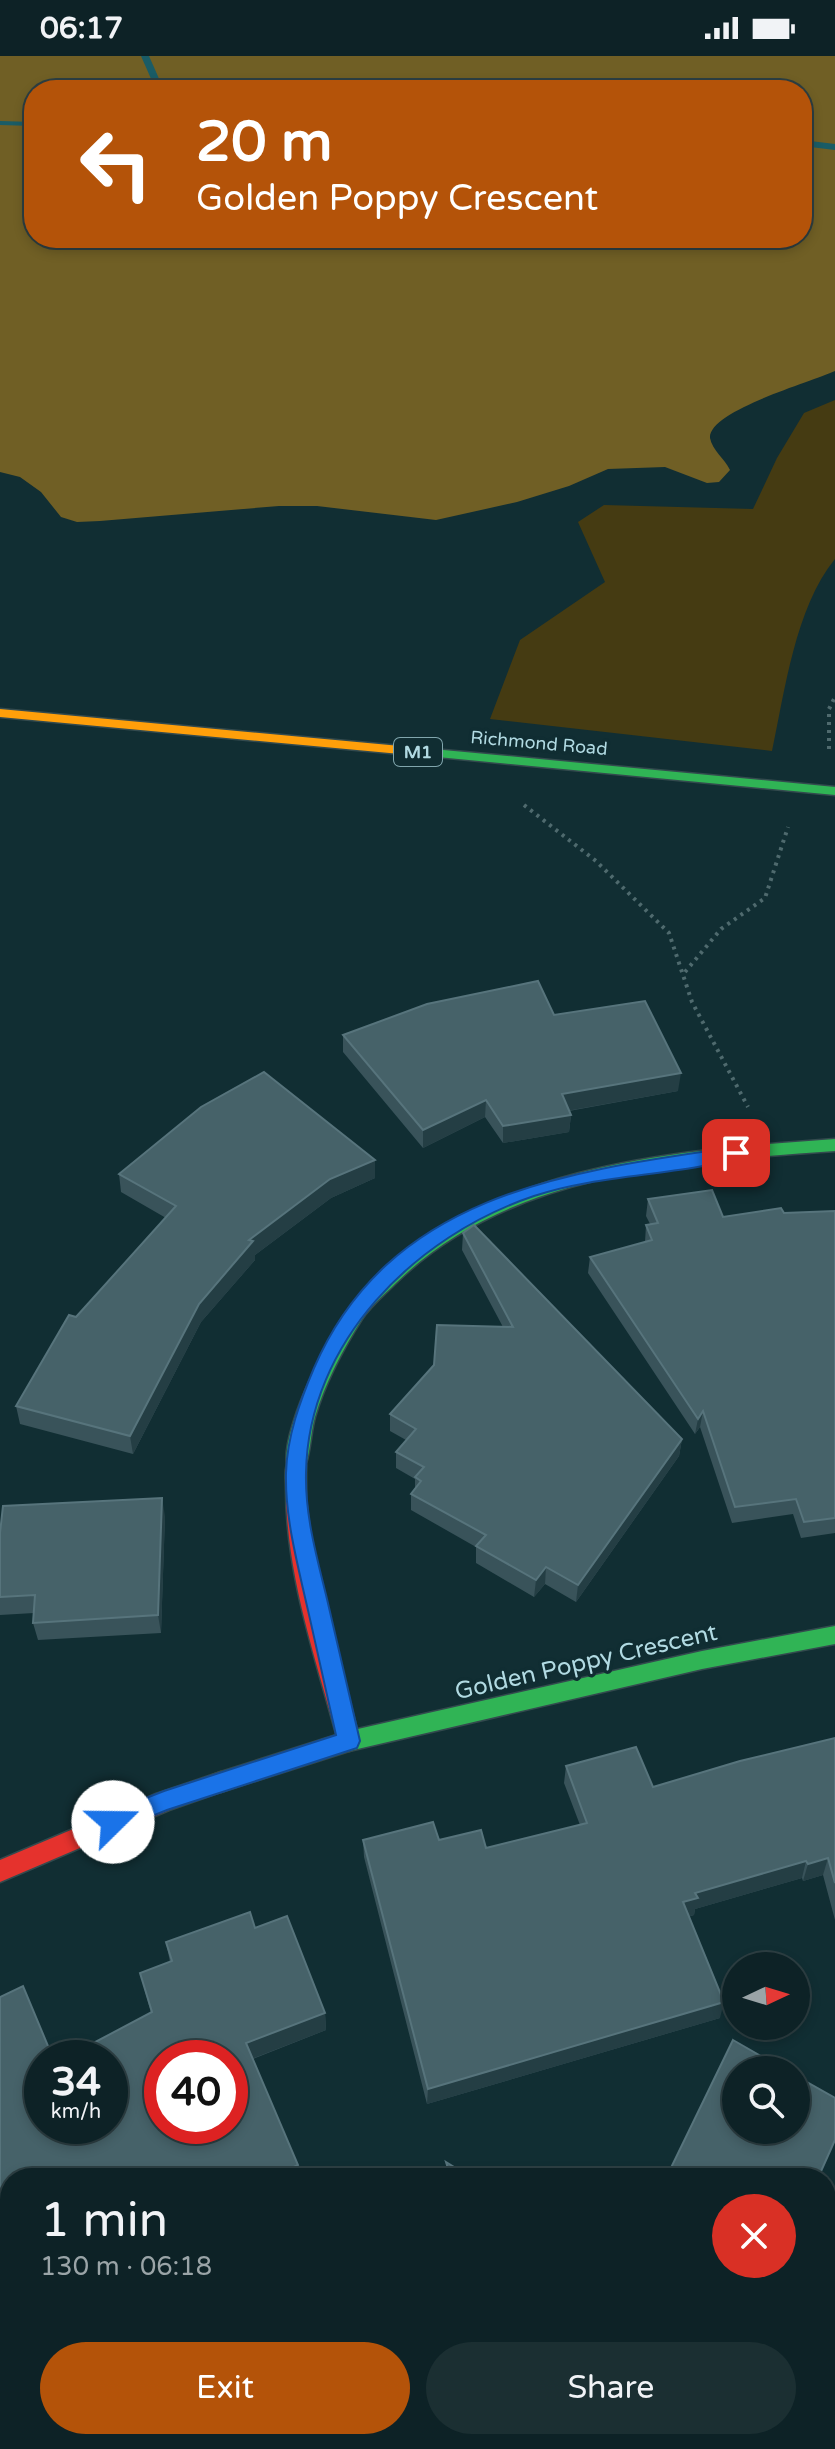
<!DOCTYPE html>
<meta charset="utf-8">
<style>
body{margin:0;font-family:"Varela Round",sans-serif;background:#1b2f32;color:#f1f3f6;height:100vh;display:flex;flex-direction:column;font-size:30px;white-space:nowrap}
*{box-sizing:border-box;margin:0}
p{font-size:26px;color:#9aa4a7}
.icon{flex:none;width:44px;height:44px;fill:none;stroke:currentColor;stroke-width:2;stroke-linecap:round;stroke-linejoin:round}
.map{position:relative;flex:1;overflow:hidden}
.drawer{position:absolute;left:0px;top:2112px;width:836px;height:282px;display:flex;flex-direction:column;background:#0d2226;border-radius:32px 32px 0 0;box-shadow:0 4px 12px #0003,0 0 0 2px #2d3f43}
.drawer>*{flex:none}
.top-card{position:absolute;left:24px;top:24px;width:788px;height:168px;border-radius:32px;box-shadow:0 4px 12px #0003,0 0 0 2px #2d3f43;background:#b45309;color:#fff;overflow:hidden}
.needle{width:52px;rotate:86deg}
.tools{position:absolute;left:722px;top:1896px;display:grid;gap:16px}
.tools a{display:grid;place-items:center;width:88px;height:88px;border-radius:50%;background:#0d2226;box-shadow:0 4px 12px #0003,0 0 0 2px #2d3f43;font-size:40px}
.speed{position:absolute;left:24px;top:1984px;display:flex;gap:16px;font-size:40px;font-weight:700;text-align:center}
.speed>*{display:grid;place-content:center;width:104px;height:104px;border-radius:50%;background:#0d2226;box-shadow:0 4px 12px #0003,0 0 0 2px #2d3f43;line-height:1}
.speed small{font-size:20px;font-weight:400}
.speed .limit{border:12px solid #d22;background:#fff;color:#111}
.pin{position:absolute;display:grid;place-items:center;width:68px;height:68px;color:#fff;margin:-34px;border-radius:16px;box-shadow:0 4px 12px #0006}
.me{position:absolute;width:88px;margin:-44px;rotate:68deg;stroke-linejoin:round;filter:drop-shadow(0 0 6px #0008)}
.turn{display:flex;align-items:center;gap:28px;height:168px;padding:0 40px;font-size:36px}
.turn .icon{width:104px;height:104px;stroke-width:2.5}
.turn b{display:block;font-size:56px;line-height:68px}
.round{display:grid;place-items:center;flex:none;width:84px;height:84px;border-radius:42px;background:#1b2f32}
.summary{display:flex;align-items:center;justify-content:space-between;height:136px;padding:0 40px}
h1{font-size:48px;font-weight:600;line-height:60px}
.button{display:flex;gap:16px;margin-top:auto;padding:16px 40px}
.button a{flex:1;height:92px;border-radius:48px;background:#b45309;color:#fff;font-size:32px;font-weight:600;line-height:92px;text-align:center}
.button a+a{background:#1b2f32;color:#f1f3f6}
.status{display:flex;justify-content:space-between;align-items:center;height:56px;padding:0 40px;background:#0d2226;direction:ltr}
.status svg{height:22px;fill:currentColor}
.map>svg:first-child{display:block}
</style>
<div class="status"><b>06:17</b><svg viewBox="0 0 49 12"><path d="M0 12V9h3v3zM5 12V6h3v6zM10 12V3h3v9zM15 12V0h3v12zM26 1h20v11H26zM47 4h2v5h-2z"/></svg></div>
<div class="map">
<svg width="835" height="2393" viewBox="0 0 835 2393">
<rect width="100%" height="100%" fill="#112e33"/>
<path fill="#453b12" d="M835 344V503C795 552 785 635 772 695L490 663 520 584 605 526 578 466 604 449 753 453 777 402 804 357Z"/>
<path fill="#705f25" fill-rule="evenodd" d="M0 0H835V315C811 326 708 355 710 382 712 394 725 403 730 414L719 426 707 427 665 411 608 413 569 430 517 446 436 464 317 450H279L100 465 77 466 61 461 41 436 20 421 0 416ZM34 34H802V182H34Z"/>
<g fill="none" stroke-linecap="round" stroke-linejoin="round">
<g fill="#1a5c66" fill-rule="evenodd">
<polygon points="141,0 149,0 164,34 156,34"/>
<polygon points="0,65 34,66 34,70 0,69"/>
<polygon points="802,84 835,88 835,94 802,90"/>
</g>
<defs>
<g id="fast">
<polygon points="422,692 835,731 835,739 417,699 415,696"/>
<path d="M835 1083V1095C684 1106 510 1115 396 1227 384 1239 371 1249 362 1263 343 1293 325 1327 315 1361 310 1378 311 1400 303 1415L296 1417 289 1415C279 1395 302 1341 311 1322 323 1296 337 1264 357 1243 479 1109 666 1095 835 1083Z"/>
<polygon points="835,1570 835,1588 702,1613 349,1695 221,1736 213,1733 210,1726 213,1719 221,1716 349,1675 702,1595"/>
</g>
<polygon id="slow" points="0,653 422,692 429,696 422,700 0,661"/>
<g id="jam">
<path d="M296 1401 303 1403 306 1409V1444L315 1514 360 1685 357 1692 349 1695 341 1692 338 1685C316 1603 286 1519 286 1433 286 1423 284 1412 289 1403Z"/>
<polygon points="221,1716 229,1719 232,1726 229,1733 169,1754 0,1826 0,1804 156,1738"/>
</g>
</defs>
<use href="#fast" stroke="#334a4e" stroke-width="3"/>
<use href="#slow" stroke="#334a4e" stroke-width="3"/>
<use href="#jam" stroke="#334a4e" stroke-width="3"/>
<g stroke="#4f6a6e" stroke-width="4" stroke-dasharray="3 5" stroke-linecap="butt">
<polyline points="829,693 829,653 835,641"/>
<polyline points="524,749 596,805 669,877 692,946 748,1051"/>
<polyline points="685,916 721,873 765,842 788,771"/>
</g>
<use href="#fast" fill="#30b455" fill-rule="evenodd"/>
<use href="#slow" fill="#ff9f0a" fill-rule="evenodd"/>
<use href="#jam" fill="#e5322d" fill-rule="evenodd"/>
</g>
<g fill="#39535a">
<polygon points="554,959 678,1035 569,1055 571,1059 569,1076 503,1087 485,1061 423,1092 343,996 343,979"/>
<polygon points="375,1104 375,1122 331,1142 255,1199 255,1204 201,1266 133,1398 20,1368 16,1350 76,1261 166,1162 121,1136 119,1118"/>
<polygon points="648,1143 723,1161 835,1155 835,1477 801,1482 793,1458 732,1467 700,1371 695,1378 588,1217 590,1201 645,1186 646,1169 650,1168 646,1160"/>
<polygon points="463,1177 682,1383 679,1400 576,1546 545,1528 534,1541 476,1507 476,1491 411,1454 411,1438 415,1432 415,1423 396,1412 396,1396 406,1384 390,1375 390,1358 503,1271 462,1194"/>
<polygon points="165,1460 161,1577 38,1584 33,1567 34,1557 0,1559 0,1477"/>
<polygon points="835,1682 835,1864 823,1819 803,1825 802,1822 695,1853 694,1859 688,1861 720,1962 427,2048 364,1801 363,1784 439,1784 486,1792 580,1769 564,1727 566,1710 653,1731"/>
<polygon points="255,1872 325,1957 326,1974 253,2003 298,2109 299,2122 10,2122 10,2256 0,2261 0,1941 42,2070 151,1957 140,1917 170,1906 166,1886"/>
<polygon points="446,2106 472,2122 447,2122"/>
</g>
<g fill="#243e44">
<polygon points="681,1017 678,1035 561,1056 562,1038"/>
<polygon points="486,1044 485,1061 423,1092 423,1074"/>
<polygon points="571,1059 569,1076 503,1087 503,1070"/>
<polygon points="375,1104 375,1122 331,1142 255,1199 255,1204 201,1266 133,1398 130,1380 199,1248 249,1184 330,1123"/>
<polygon points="703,1355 700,1371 695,1378 698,1363"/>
<polygon points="682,1383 679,1400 576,1546 578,1529"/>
<polygon points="162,1442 165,1460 161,1577 158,1559"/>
<polygon points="546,1511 545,1528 534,1541 536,1524"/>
<polygon points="828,1802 823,1819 803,1825 808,1808"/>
<polygon points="806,1805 802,1822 695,1853 694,1859 679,1863 683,1846 695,1837"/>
<polygon points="724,1946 720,1962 427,2048 428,2033"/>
<polygon points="325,1957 326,1974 249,2004 246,1987"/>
<polygon points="298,2109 299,2122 271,2122"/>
<polygon points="10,2238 10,2256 0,2261 0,2243"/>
</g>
<g fill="#466269" stroke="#57747c" stroke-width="2" fill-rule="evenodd">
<polygon points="538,925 554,959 645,945 681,1017 562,1038 571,1059 503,1070 486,1044 423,1074 343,979 427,948"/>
<polygon points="264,1016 375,1104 330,1123 249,1184 253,1185 199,1248 130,1380 16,1350 69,1259 76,1261 176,1150 119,1118 201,1051"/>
<polygon points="712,1134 723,1161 781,1152 784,1157 835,1155 835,1462 804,1466 796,1443 735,1451 703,1355 698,1363 590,1201 652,1184 646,1169 658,1167 648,1143"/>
<polygon points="474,1169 682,1383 578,1529 546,1511 536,1524 476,1490 486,1479 411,1438 421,1425 415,1421 424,1411 396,1396 416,1373 390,1358 434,1309 437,1269 513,1271 463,1177"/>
<polygon points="162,1442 158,1559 33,1567 35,1539 0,1541 0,1477 3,1450"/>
<polygon points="835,1682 835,1827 828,1802 808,1808 806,1805 695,1837 698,1842 683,1846 724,1946 428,2033 363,1784 433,1766 439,1784 481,1774 486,1792 587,1767 566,1710 636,1691 653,1731 740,1705"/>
<path d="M250 1856 255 1872 287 1860 325 1957 246 1987 298 2109 271 2122H10V2238L0 2243V1941L23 1930 53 2002H42V2070H110V2002H65L152 1956 140 1917 172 1905 166 1886ZM162 2002H230V2070H162Z"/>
<polygon points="733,1984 785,2014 736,2014 736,2074 796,2074 796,2020 835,2042 835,2084 818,2122 666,2122"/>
<polygon points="446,2106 472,2122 451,2122"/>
<polygon points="538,2384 704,2384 700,2393 534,2393"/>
<polygon points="177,2387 186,2393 173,2393"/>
</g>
<path fill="#1a73e8" stroke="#114b97" stroke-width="2" d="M736 1091 743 1093V1101C676 1120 600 1118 534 1140 415 1180 308 1286 306 1417 305 1460 317 1502 327 1543 338 1590 349 1637 360 1685L357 1692 167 1754 113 1776 105 1773 102 1766 105 1758 164 1735 336 1679C325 1631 315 1584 304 1537 295 1498 285 1457 286 1417 287 1380 300 1345 314 1312 390 1137 569 1115 736 1091Z"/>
<g text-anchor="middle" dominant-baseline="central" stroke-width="7" stroke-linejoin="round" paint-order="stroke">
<g font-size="18" fill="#b1dae2" stroke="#102d32">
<text transform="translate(539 687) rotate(5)">Richmond Road</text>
</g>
<rect fill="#102d32" stroke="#81a6ad" stroke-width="2" x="394" y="682" width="48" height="28" rx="6"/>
<g font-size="18" font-weight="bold" fill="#b1dae2">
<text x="418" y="696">M1</text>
</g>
<g font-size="24" fill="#b1dae2" stroke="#102d32">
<text transform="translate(586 1606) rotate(-13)">Golden Poppy Crescent</text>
</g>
</g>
</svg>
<div class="tools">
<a><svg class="needle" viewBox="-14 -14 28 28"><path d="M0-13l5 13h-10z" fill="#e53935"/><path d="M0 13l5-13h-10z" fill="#9aa4a7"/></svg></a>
<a><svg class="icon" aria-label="search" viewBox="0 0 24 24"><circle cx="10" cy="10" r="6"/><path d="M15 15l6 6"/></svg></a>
</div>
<div class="speed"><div>34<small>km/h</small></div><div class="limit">40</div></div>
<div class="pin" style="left:736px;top:1097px;background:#d93025"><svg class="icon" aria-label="arrive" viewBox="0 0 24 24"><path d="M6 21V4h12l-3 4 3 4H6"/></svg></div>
<svg class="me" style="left:113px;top:1766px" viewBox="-20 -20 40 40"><circle r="19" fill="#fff"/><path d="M0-13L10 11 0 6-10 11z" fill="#1a73e8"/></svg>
<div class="top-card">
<div class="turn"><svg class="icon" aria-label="left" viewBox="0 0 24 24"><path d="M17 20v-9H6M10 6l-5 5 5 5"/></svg><div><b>20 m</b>Golden Poppy Crescent</div></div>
</div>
<section class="drawer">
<div class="summary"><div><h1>1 min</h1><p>130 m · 06:18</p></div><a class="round" style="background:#d93025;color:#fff"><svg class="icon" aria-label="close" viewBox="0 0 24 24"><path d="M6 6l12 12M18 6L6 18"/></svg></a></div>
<div class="button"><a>Exit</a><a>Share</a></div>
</section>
</div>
